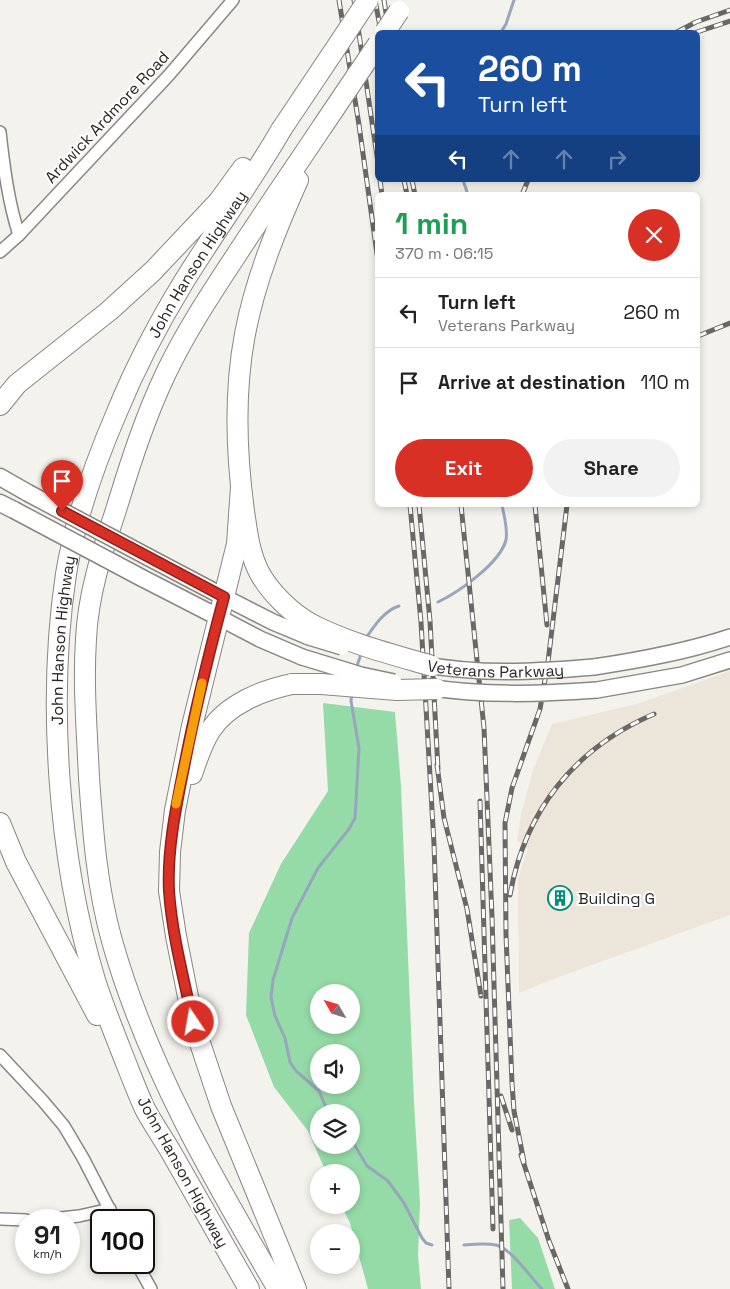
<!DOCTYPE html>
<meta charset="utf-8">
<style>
body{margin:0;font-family:"Space Grotesk",sans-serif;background:#f2f2f2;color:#222;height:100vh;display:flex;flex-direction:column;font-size:19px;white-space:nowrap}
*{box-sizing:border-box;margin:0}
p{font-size:16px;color:#767676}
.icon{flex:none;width:28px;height:28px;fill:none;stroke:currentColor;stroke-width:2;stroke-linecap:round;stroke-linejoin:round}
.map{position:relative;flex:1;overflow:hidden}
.details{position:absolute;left:375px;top:192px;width:325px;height:315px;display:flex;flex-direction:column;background:#fff;border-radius:8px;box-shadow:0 2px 8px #0003}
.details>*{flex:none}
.guide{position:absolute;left:375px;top:30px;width:325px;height:152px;border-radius:8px;box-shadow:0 2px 8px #0003;background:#1a4fa0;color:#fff;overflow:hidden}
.needle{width:32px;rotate:309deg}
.buttons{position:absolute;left:310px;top:984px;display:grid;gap:10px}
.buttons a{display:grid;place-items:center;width:50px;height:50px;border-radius:50%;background:#fff;box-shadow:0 2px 8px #0003;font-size:25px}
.speed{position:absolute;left:15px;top:1209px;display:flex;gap:10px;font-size:25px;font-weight:700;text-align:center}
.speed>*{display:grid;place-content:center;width:65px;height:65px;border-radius:50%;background:#fff;box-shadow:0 2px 8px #0003;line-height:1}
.speed small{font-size:12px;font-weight:400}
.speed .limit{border:2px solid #111;border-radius:8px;background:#fff;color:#111}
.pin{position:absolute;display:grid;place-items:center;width:42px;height:42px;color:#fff;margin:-51px -21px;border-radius:50% 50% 50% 0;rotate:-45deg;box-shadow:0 0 5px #0007}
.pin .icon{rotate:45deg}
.me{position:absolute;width:55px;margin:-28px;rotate:348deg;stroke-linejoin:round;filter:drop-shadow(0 0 4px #0008)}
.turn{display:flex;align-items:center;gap:18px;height:105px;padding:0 20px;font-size:22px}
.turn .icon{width:65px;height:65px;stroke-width:2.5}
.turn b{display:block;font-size:35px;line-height:42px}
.lanes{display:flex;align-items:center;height:48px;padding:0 20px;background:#0003;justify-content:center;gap:25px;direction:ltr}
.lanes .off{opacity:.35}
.round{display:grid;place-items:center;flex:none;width:52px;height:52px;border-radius:26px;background:#f2f2f2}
.headline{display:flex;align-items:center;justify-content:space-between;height:85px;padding:0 20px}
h1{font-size:30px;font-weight:800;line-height:38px;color:#1e9e55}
.action{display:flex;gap:10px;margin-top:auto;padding:10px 20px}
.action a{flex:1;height:58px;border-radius:30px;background:#d93025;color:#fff;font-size:20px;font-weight:800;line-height:58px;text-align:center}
.action a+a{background:#f2f2f2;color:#222}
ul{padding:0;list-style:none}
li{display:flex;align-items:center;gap:15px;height:70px;padding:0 20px;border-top:1px solid #e0e0e0}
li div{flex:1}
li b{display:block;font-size:19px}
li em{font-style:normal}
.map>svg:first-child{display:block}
</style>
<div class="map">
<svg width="730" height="1289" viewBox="0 0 730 1289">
<rect width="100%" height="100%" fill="#f4f2ed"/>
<polygon fill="#ece5d9" points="730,671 730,915 556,978 519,993 518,879 528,848 517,841 521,814 533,770 552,724 640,703"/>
<g fill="#95dba7" fill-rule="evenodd">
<path d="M323 703 395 712 401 786 414 1103 420 1203 418 1256 421 1289H368L350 1223 341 1205H351V1172H326L308 1131 274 1087 246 1015 249 933 281 864 328 791ZM319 992H351V1025H319ZM319 1052H351V1085H319ZM319 1112H351V1145H319Z"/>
<polygon points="520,1218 538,1238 555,1289 512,1289 509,1220"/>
</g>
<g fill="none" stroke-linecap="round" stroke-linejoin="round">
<g stroke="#98a5bc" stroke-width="3">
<polyline points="501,32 506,24 514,0"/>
<polyline points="463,180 468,195"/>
<path d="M438 602C459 592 500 563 506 540 508 529 504 516 502 505"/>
<path d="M366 638C375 625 384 611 399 606"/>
<polyline points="356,669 362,651"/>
<polyline points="328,1112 319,1091 296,1071 290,1062 285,1038 275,1016 271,997 273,980 292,918 318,868 349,829 355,818 359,748 351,701 352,692"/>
<polyline points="351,1139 367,1166 388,1181 404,1203 422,1238 426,1243 432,1245"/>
<path d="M464 1245C475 1244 486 1243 496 1245 512 1249 530 1277 542 1289"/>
</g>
<defs>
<g id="minor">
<path d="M0 132C4 167 8 201 19 235"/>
<polyline points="0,252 19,235 169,75 233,0"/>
<polyline points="0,1055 43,1101 64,1126 83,1158 115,1220"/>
<polyline points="0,1219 26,1220"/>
<polyline points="42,1220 79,1216 110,1209"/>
<polyline points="136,1262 151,1289"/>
</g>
<g id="secondary">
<polyline points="224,597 273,622 309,637"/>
<polyline points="218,617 260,639 302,657"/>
<path d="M594 667C640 660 685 652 730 637"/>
<polyline points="597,690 682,675 730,660"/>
</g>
<g id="primary">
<polyline points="0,477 28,493"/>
<polyline points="0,503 14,510"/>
<polyline points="148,557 224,597"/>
<polyline points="142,578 218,617"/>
</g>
<g id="motorway">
<path d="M298 180C276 229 255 281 245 334 234 392 236 452 244 511 247 531 249 551 258 570 269 592 292 614 313 625"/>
<polyline points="0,405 17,384 109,311 153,271 219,201 243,168"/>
<polyline points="241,487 237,544 192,726 175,810 170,852 169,891 176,936 193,1022 221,1106 296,1289"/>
<path d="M192 774C197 759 202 744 210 731 227 704 263 690 292 684"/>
<polyline points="0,823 16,862 97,1015"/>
<path id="s1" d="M249 1289C223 1243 197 1198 171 1152 163 1138 153 1124 145 1109 138 1094 132 1078 126 1063 115 1035 104 1008 95 980 58 858 47 700 66 574 75 519 95 463 117 412 135 368 158 324 183 283 215 231 251 182 281 130"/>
<path d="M278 1289C213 1179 147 1065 112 941 97 888 93 833 89 778 87 732 83 685 86 639 88 594 102 552 116 510 130 464 145 417 166 373 186 331 212 292 237 254 265 211 294 169 322 127"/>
</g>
</defs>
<use href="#minor" stroke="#898782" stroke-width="14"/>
<use href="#secondary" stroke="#898782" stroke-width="18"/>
<use href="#primary" stroke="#898782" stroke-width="19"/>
<use href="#motorway" stroke="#898782" stroke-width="22"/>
<use href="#minor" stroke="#fff" stroke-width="11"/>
<use href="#secondary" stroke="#fff" stroke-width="15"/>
<use href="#primary" stroke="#fff" stroke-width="16"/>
<use href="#motorway" stroke="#fff" stroke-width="20"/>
<defs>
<g id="rail">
<polyline points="339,0 359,125 378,261"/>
<polyline points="354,0 378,163"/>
<polyline points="375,0 381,32"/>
<polyline points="384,0 389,32"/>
<polyline points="677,32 696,22 730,10"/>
<polyline points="697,32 730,21"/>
<polyline points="380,180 382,195"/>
<polyline points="404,180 407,195"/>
<polyline points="412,180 415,195"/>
<polyline points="522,195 528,180"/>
<polyline points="698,336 730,323"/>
<polyline points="410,505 421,622 434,844 449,1289"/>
<polyline points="419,505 430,621 438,769"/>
<polyline points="461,505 484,728 492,917 503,1289"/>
<polyline points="535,505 547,625"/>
<polyline points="437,765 444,818 467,909 481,996"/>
<polyline points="480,801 493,1229"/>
<path d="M510 895C525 810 575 748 654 714"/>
<polyline points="501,1096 512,1130"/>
<polyline points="521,1155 549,1241 568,1289"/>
<polyline points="524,1162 514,1111 512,1083 506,935 505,823 512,788 540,709 548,662 567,505"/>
</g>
</defs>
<use href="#rail" stroke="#6a6865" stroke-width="5"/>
<use href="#rail" stroke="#fff" stroke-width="3" stroke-dasharray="9" stroke-linecap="butt"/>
<defs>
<g id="secondary-bridge">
<polyline points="309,637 342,647"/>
<polyline points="302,657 361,675 394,682"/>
<path id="s2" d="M421 664C479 675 535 672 594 667"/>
<path d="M427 687C484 696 540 694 597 690"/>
</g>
<g id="primary-bridge">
<polyline points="28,493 148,557"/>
<polyline points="14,510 142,578"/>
</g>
<g id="motorway-bridge">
<polyline points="385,32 399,11"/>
<polyline points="322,127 378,44"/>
<polyline points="281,130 368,0"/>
<path d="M313 625C351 644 391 654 432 666"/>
<polyline points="292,684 321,684 397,690 437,689"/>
</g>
</defs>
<use href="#secondary-bridge" stroke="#898782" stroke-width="18" stroke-linecap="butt"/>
<use href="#primary-bridge" stroke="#898782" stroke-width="19" stroke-linecap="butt"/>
<use href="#motorway-bridge" stroke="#898782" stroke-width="22" stroke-linecap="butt"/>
<use href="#secondary-bridge" stroke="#fff" stroke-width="15"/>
<use href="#primary-bridge" stroke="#fff" stroke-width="16"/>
<use href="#motorway-bridge" stroke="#fff" stroke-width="20"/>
</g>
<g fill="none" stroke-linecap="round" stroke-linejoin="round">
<defs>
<path id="route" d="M62 511 224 597C209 653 195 710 184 767 176 807 167 850 169 891 172 935 184 979 193 1022"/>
</defs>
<use href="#route" stroke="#8d1f18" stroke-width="12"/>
<use href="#route" stroke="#d93025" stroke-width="9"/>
<polyline stroke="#f59e0b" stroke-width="9" points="176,804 202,683"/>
</g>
<defs>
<symbol id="building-ring" viewBox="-11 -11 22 22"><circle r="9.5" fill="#fff" stroke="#038d74" stroke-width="1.5"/><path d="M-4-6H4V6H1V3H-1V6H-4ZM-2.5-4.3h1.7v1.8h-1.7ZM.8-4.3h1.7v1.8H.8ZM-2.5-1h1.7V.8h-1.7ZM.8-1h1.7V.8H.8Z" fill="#038d74"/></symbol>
</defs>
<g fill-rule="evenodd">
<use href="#building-ring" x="546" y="884" width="28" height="28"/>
</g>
<g text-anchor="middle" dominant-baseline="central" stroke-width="4" stroke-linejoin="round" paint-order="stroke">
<g font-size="16" fill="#282725" stroke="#fff">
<text transform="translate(107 117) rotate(-47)">Ardwick Ardmore Road</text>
<text stroke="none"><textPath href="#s1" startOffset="1095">John Hanson Highway</textPath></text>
<text stroke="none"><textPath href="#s1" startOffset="690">John Hanson Highway</textPath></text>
<text stroke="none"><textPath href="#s2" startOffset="75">Veterans Parkway</textPath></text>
<text transform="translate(183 1172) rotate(61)">John Hanson Highway</text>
</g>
<g font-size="16" fill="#282725" stroke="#fff" text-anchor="start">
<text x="578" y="898">Building G</text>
</g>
</g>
</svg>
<div class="buttons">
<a><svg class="needle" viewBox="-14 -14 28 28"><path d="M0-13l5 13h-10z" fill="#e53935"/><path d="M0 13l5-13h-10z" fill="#767676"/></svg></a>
<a><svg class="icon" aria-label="sound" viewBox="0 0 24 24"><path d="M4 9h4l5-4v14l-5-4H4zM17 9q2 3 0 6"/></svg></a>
<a><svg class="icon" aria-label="layers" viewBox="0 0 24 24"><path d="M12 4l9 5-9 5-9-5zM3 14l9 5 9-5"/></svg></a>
<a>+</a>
<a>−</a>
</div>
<div class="speed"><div>91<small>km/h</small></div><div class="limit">100</div></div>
<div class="pin" style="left:62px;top:511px;background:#d93025"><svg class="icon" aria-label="arrive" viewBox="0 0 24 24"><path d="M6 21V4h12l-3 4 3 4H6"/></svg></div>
<svg class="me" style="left:193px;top:1022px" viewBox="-20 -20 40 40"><circle r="17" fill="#d93025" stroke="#fff" stroke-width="3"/><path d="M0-11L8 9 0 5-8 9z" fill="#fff"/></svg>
<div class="guide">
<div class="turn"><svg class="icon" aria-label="left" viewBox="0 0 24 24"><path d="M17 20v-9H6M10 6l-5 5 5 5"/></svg><div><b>260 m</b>Turn left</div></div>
<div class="lanes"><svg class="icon" aria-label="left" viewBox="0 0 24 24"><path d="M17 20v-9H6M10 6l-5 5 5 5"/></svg><svg class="icon off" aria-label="ahead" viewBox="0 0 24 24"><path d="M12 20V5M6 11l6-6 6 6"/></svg><svg class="icon off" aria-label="ahead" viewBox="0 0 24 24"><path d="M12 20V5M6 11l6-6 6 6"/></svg><svg class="icon off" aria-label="right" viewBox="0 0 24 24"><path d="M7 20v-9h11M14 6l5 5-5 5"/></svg></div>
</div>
<section class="details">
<div class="headline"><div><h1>1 min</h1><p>370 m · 06:15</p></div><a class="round" style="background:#d93025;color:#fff"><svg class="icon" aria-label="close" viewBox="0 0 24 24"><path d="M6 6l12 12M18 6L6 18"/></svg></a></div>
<ul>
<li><svg class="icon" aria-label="left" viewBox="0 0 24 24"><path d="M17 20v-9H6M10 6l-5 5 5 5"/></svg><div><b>Turn left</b><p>Veterans Parkway</p></div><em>260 m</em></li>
<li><svg class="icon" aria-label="arrive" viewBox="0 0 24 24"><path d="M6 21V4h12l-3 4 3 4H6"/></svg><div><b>Arrive at destination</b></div><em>110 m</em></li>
</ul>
<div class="action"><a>Exit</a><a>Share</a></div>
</section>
</div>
